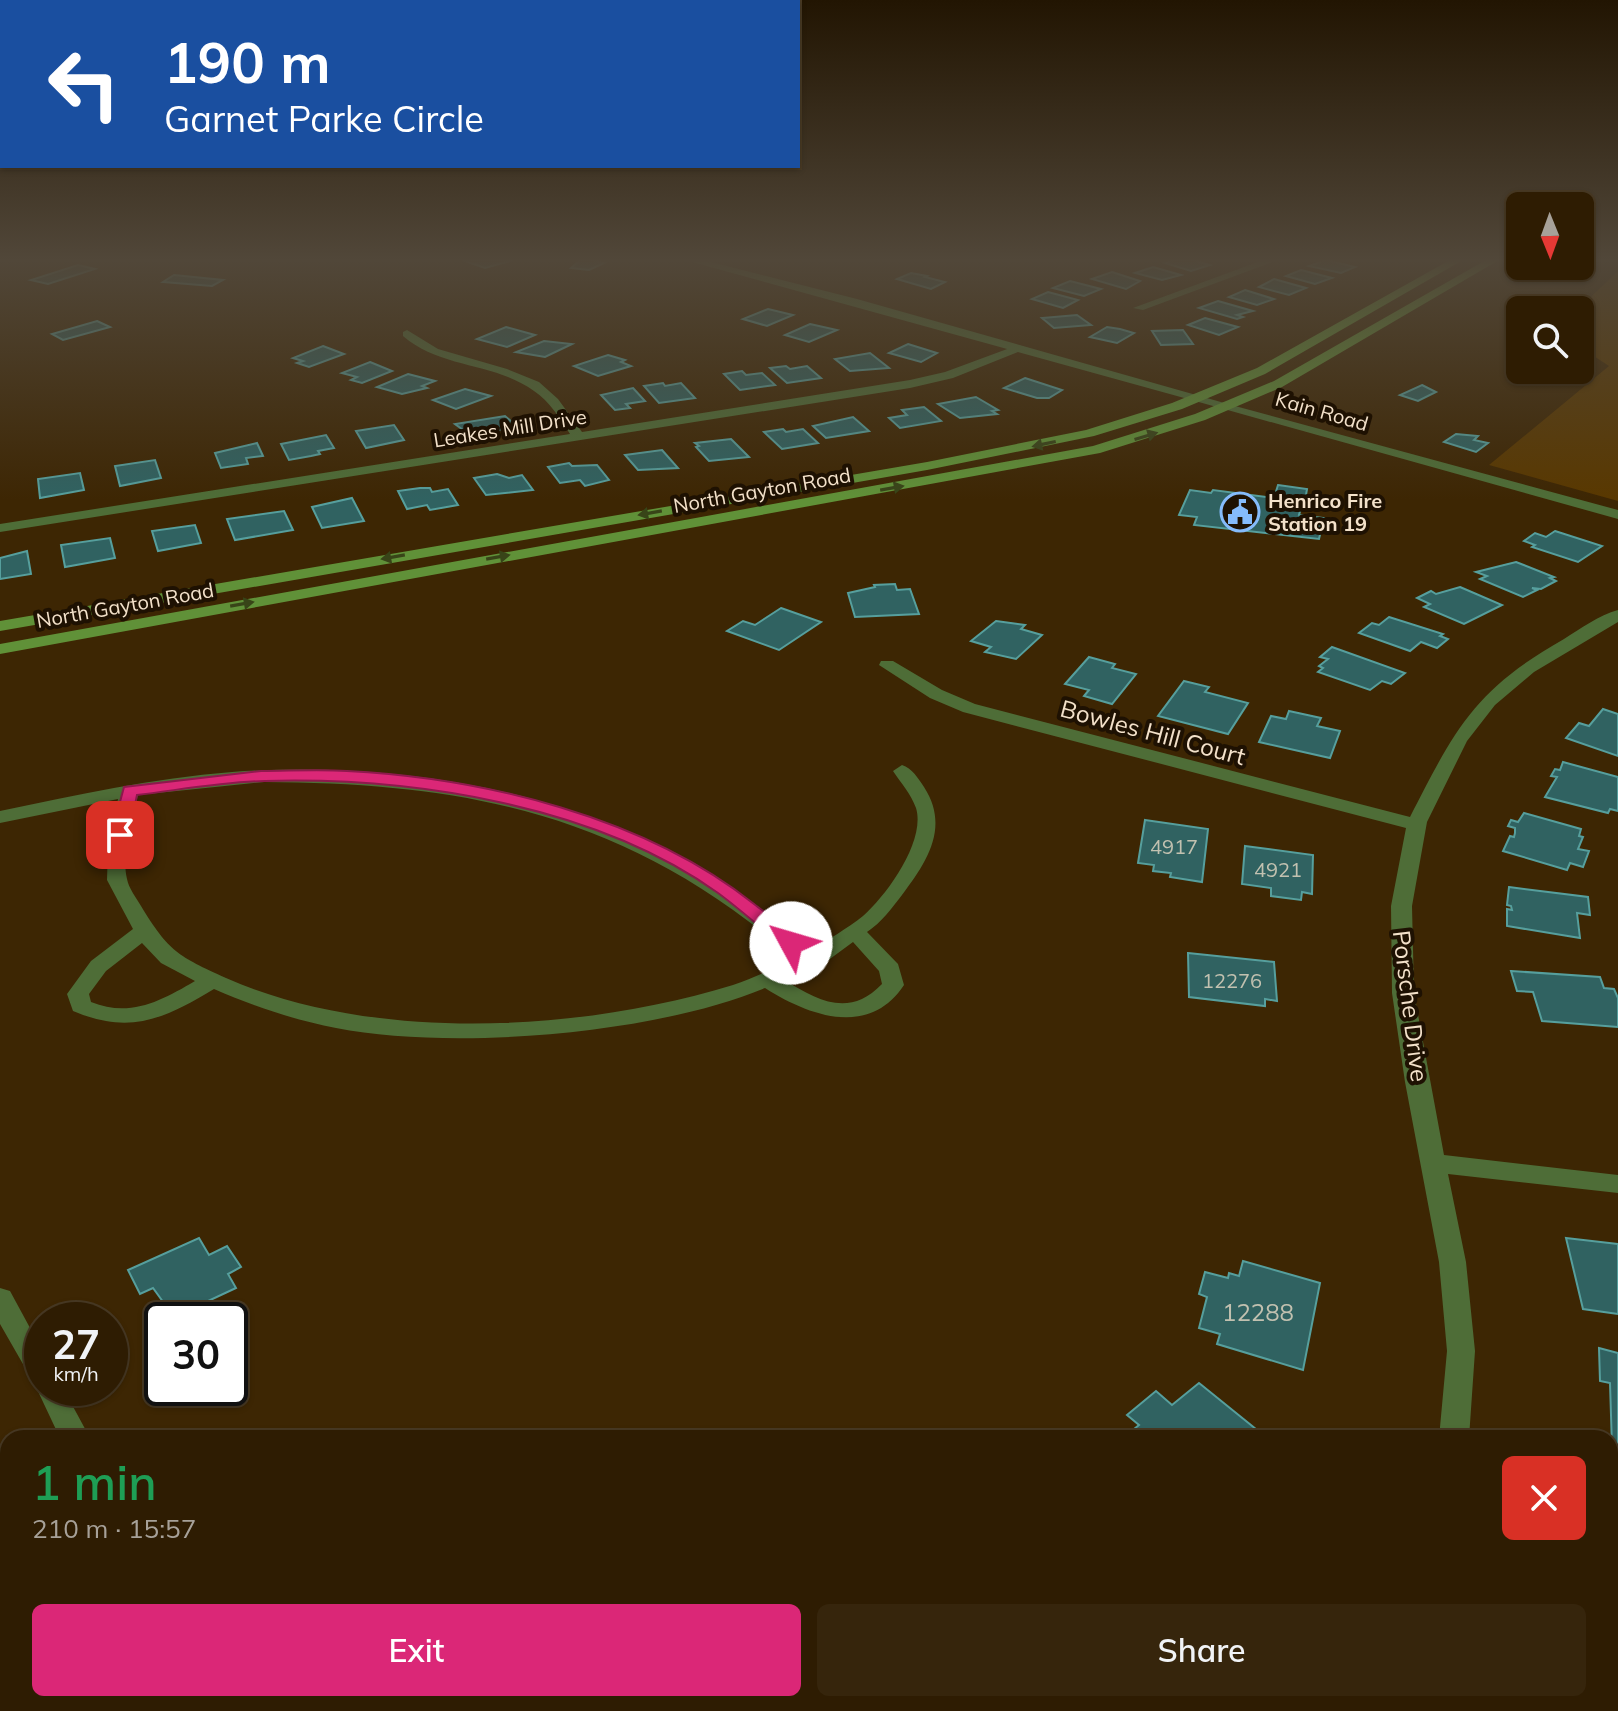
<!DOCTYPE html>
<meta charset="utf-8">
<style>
body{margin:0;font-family:Mulish,sans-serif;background:#36250c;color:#f1f3f6;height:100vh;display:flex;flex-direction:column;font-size:30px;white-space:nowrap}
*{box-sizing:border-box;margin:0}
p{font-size:26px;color:#a7a199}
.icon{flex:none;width:44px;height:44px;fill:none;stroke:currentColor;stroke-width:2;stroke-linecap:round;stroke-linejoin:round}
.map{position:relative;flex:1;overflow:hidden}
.details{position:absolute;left:0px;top:1430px;width:1618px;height:282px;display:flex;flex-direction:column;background:#2e1c02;border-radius:24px 24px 0 0;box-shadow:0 2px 6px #0004,0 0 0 2px #493a24}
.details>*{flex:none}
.banner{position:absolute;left:0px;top:0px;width:800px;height:168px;box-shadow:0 2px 6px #0004,0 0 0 2px #493a24;background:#1a4fa0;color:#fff;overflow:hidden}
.needle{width:52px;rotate:179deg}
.fabs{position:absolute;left:1506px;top:192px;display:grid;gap:16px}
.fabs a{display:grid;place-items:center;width:88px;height:88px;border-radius:12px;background:#2e1c02;box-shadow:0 2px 6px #0004,0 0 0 2px #493a24;font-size:40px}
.speed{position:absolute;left:24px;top:1302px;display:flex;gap:16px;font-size:40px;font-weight:700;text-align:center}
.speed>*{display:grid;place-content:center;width:104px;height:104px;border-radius:50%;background:#2e1c02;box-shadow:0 2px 6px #0004,0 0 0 2px #493a24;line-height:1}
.speed small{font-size:20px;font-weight:400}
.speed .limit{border:4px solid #111;border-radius:12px;background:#fff;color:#111}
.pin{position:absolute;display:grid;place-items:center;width:68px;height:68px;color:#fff;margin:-34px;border-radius:16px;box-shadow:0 4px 12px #0006}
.me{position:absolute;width:88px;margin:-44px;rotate:309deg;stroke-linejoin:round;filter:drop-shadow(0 0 6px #0008)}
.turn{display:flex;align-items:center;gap:28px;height:168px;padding:0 32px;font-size:36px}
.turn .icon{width:104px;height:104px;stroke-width:2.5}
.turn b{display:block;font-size:56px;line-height:68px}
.round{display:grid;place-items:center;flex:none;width:84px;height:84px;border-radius:12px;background:#36250c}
.summary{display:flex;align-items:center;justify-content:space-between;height:136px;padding:0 32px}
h1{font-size:48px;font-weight:600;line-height:60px;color:#1e9e55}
.primary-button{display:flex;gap:16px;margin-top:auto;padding:16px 32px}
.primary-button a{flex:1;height:92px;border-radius:12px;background:#db2777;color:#fff;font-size:32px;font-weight:600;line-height:92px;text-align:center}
.primary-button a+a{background:#36250c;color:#f1f3f6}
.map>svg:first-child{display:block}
</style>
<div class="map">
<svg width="1618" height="1711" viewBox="0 0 1618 1711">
<rect width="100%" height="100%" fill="#3d2603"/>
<polygon fill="#593800" points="1618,271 1618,501 1489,465 1609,366 1580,347 1580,310 1577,310"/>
<g fill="#306261" stroke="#569f9d" stroke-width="2">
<polygon points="462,260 513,260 485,268"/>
<polygon points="580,260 592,260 604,263 589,270 571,268"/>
<polygon points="1174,260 1193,260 1210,265 1191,271 1165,263"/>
<polygon points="1326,260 1355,267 1341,273 1309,266"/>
<polygon points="78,265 95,269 48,284 31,280"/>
<polygon points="1153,267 1181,275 1162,280 1135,273"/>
<polygon points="1301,270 1332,278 1315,284 1286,276"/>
<polygon points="1112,272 1140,281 1126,289 1092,279"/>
<polygon points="911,273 927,276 925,277 945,282 931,289 897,279"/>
<polygon points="174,275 223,280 212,286 163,282"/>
<polygon points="1274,279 1306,288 1289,295 1259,287"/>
<polygon points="1070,281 1101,289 1084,296 1053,288"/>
<polygon points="1245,290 1274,299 1257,305 1229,297"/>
<polygon points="1048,292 1078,300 1063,308 1032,299"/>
<polygon points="1218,301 1253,311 1237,315 1243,317 1237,319 1199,308"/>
<polygon points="768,309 793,315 767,326 743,319"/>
<polygon points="1077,315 1091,325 1054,328 1042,318"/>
<polygon points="1205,318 1238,327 1219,335 1188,325"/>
<polygon points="97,321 110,327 63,340 52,334"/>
<polygon points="810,324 837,330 809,342 785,335"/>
<polygon points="506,327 535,335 507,347 477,339"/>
<polygon points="1107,327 1120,329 1134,333 1117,343 1090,337"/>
<polygon points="1183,330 1193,344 1161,345 1152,331"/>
<polygon points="544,341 572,344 545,357 516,352"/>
<polygon points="908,344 937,353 921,362 889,353"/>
<polygon points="323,346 344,354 309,367 297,363 303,361 293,358"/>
<polygon points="870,353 889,368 850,371 835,359"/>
<polygon points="608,355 625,360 621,362 631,366 598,376 574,366"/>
<polygon points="370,362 392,371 362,383 351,380 357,377 342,373"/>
<polygon points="786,366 790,369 807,366 821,378 787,383 770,368"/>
<polygon points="742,371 746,375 762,373 775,385 740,390 724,374"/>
<polygon points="408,374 435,381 422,386 427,388 402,394 377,387"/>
<polygon points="1025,378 1062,390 1049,398 1037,398 1004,388"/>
<polygon points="663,383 665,386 681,383 695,398 659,403 644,386"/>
<polygon points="1422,385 1436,392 1418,401 1400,395"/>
<polygon points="633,388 645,401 626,404 630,408 615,410 601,395"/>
<polygon points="465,389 491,396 456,409 433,400"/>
<polygon points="976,397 998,410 992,411 997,414 960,418 938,404"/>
<polygon points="924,407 941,421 900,428 889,418 907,415 902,410"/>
<polygon points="505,416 518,427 470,435 455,424"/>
<polygon points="853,417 869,431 826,438 813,426"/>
<polygon points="394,425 404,440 366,448 356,431"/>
<polygon points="783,429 786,432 803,429 818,443 782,449 764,432"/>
<polygon points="1456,434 1478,436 1474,440 1488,443 1476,452 1444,442"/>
<polygon points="326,435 334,448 318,451 320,454 311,456 289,460 281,444"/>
<polygon points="731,439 749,457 709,461 696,447 699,446 695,443"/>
<polygon points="257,443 263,456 246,458 248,464 221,468 215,453"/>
<polygon points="662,450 678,468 638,470 625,455"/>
<polygon points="155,460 161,478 120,486 115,466"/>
<polygon points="569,463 572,466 597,465 609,480 585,486 580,480 560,483 548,467"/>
<polygon points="80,473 84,490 40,498 38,479"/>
<polygon points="497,474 509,478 522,475 533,490 486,495 474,478"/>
<polygon points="1278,485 1307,489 1306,495 1319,497 1315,510 1301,508 1299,515 1324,518 1319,539 1194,525 1197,517 1179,515 1190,490 1211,493 1213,490 1274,498"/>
<polygon points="420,488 430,488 432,492 448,489 458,505 430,510 427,505 407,509 398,491"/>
<polygon points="352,498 364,521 322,528 312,507"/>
<polygon points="284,511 293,530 235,540 227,519"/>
<polygon points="195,525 201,543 158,551 152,531"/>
<polygon points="1555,531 1602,546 1578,562 1532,547 1535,545 1524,541 1535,533 1546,537"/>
<polygon points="110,538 115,558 65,567 61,545"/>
<polygon points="27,551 31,574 0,579 0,558"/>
<polygon points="1516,562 1554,577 1550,578 1556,581 1541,589 1532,588 1537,590 1523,597 1480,579 1487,576 1476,572"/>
<polygon points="895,584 897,590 910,589 919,614 855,617 848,593 875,587 874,585"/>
<polygon points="1460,587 1502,605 1464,624 1424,607 1430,604 1417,598 1431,591 1436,594"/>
<polygon points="781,608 821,622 779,650 727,631 743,621 755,625"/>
<polygon points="1389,617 1443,634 1440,636 1448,639 1437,648 1421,642 1410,651 1359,633 1372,623 1379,625"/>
<polygon points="996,621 1025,625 1021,629 1042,635 1016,659 985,652 991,647 971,641"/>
<polygon points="1332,647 1405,673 1391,684 1382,681 1370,690 1318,672 1323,668 1319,666 1328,659 1320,657"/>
<polygon points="1089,657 1115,664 1112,668 1136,674 1112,704 1084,696 1089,690 1065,684"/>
<polygon points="1184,681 1209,687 1205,692 1248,703 1228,734 1158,716"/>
<polygon points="1603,709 1618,714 1618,756 1566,738 1579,723 1589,726"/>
<polygon points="1289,711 1321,718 1317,726 1340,731 1330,758 1259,742 1271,716 1286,719"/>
<polygon points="1563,762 1618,777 1618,811 1610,809 1608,813 1545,797 1557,777 1551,776 1555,769 1560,770"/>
<polygon points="1524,813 1581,829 1579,836 1583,837 1578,849 1589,851 1583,867 1570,863 1567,870 1503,851 1510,836 1514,837 1515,833 1515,828 1508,826 1511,820 1518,822"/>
<polygon points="1145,820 1208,829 1202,882 1170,877 1171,873 1153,871 1154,865 1138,863"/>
<polygon points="1245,846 1313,855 1312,894 1302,892 1301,900 1271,896 1271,888 1242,884"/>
<polygon points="1509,887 1588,897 1590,915 1577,913 1580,938 1507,926 1507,909 1512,910 1511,906 1507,905"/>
<polygon points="1188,953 1274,962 1277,1001 1265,999 1265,1006 1189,997"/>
<polygon points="1511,971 1600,977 1604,988 1614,989 1618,998 1618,1027 1542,1021 1533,992 1517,991"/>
<polygon points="199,1238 209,1255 227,1246 241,1267 228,1274 236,1288 174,1317 153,1288 140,1294 128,1270"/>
<polygon points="1566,1238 1618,1244 1618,1314 1583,1309"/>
<polygon points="1243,1261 1320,1283 1303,1370 1217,1344 1220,1334 1199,1328 1207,1297 1199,1294 1205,1272 1228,1278 1229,1273 1239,1276"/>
<polygon points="1599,1348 1618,1353 1618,1448 1612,1447 1610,1383 1600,1381"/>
<polygon points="1199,1383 1267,1438 1123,1438 1139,1425 1127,1415 1156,1391 1172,1405"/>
<polygon points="1618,1486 1618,1606 1610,1602 1610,1510"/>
<polygon points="1610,1680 1618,1684 1618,1711 1508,1711 1511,1704 1610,1704"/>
<polygon points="430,1704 548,1704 539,1711 435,1711"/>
<polygon points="871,1704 948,1704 940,1711 877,1711"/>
<polygon points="967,1704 1006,1704 998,1711 973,1711"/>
</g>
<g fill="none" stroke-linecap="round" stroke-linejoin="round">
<g fill="#4e6d37" fill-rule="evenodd">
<polygon points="1263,260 1278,260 1143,310 1133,308"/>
<path d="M407 330 438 349 507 369 539 382 558 399 582 432 910 380 945 372 1018 345 1028 348 953 378 910 388 0 532V524L570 434C560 418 550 402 534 391 495 362 441 369 403 336V332Z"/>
<polygon points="1224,403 1618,510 1618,519 1224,409"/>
<path d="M1618 610V622L1534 672 1495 705 1467 741 1427 822 1412 906 1414 993 1444 1155 1618 1175V1193L1448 1174 1466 1262 1475 1351 1469 1438H1439L1447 1351 1439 1262 1405 1082 1392 993 1391 906 1406 828 963 712 930 698 879 665 881 661H893L942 690 975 704 1410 817C1455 729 1474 690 1564 639 1580 629 1599 615 1618 610Z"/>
<path d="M902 765C912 768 918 778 924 787 950 827 927 862 902 895 891 909 882 922 867 932L898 964 904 985C869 1038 809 1016 765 988 655 1034 454 1051 336 1028 294 1020 253 1006 214 989 164 1019 130 1035 73 1011L67 994 91 961 133 929 107 880 108 848 118 799 0 823V811C77 795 153 778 232 772 390 761 562 787 700 868 740 891 776 921 811 951 828 939 847 929 863 916 887 895 926 841 916 808 911 794 901 783 893 771ZM264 782C476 783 632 817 795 959 774 968 754 978 733 985 580 1032 374 1043 226 978 178 956 169 952 141 906 136 897 129 889 127 879 121 853 132 821 138 795ZM853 942 879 971 882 984C849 1018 819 1001 784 980L819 967ZM142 943 161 963 195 981C161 1001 130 1018 91 1002L89 994 106 971Z"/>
<polygon points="0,1288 10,1291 42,1350 42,1388 63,1388 90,1438 60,1438 35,1385 0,1324"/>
<polygon points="8,1623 8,1655 0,1658 0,1626"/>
<polygon points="202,1704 237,1704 240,1711 205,1711"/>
<polygon points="1245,1704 1283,1704 1280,1711 1242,1711"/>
</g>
<polygon fill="#4e6d37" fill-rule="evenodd" points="685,260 703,260 857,299 1235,406 1224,409"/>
<g fill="#609138" fill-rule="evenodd">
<polygon points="1450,260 1463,260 1265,374 1182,409 1094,436 927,470 0,631 0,621 927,462 1086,430 1172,403 1257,368"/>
<polygon points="1486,260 1499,260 1282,387 1205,420 1100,453 0,654 0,644 1093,446 1195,414 1274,381"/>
</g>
</g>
<defs><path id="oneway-solid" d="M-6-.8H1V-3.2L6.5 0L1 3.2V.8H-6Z" transform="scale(2)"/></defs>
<g fill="#384418">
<use href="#oneway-solid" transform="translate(1146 436) rotate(-17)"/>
<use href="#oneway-solid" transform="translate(1044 444) rotate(168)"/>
<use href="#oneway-solid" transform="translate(892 488) rotate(-10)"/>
<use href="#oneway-solid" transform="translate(650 513) rotate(170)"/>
<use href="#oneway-solid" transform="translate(393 557) rotate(170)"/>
<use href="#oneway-solid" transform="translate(498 557) rotate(-10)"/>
<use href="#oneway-solid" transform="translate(242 604) rotate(-10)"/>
</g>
<linearGradient id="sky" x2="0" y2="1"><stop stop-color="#221502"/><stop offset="0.52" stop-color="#514739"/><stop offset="1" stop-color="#514739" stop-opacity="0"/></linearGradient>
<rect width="1618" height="500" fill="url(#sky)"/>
<path fill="#db2777" stroke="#8e194d" stroke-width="2" d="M261 771C289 771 318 769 347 771 484 778 645 817 754 904 769 916 790 927 801 943L791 949 784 947C762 929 741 910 718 893 595 805 413 777 265 781 222 782 179 790 137 795L129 835 120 841 111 835 124 787Z"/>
<defs>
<symbol id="civic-ring" viewBox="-11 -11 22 22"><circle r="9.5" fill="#1e1102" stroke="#85bbfb" stroke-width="1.5"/><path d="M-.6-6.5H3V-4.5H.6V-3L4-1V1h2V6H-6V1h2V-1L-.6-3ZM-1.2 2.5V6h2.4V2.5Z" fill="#85bbfb"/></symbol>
</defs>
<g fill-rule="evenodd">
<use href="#civic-ring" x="1218" y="490" width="44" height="44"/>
</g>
<g text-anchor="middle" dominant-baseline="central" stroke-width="8" stroke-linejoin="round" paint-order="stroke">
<g font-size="20" fill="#f3e1ca" stroke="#1e1102">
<text transform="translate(1322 411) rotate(16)">Kain Road</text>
<text transform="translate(510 428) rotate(-9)">Leakes Mill Drive</text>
<text transform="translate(762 490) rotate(-10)">North Gayton Road</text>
<text transform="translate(125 605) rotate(-10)">North Gayton Road</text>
</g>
<g font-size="20" font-weight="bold" fill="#f3e1ca" stroke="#1e1102" text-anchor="start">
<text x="1268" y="500">Henrico Fire<tspan x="1268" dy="23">Station 19</tspan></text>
</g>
<g font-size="20" fill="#c2c1b0">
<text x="1174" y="846">4917</text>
<text x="1278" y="869">4921</text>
<text x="1232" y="980">12276</text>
</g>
<g font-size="24" fill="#f3e1ca" stroke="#1e1102">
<text transform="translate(1153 732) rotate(15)">Bowles Hill Court</text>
<text transform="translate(1411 1006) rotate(83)">Porsche Drive</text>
</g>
<g font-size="24" fill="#c2c1b0">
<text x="1258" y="1312">12288</text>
</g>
</g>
</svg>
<div class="fabs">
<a><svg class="needle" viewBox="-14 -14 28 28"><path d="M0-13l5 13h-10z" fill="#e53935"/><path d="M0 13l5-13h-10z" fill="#a7a199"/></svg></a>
<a><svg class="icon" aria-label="search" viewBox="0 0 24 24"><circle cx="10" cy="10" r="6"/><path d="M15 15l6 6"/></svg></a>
</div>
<div class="speed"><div>27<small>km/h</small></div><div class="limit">30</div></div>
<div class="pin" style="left:120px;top:835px;background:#d93025"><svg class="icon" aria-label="arrive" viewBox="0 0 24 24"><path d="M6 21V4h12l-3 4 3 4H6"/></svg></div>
<svg class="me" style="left:791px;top:943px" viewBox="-20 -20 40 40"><circle r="19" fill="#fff"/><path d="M0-13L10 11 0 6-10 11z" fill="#db2777"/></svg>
<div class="banner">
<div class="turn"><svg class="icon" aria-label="left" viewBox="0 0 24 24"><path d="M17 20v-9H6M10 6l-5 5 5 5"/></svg><div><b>190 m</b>Garnet Parke Circle</div></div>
</div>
<section class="details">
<div class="summary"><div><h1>1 min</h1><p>210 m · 15:57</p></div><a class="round" style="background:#d93025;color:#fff"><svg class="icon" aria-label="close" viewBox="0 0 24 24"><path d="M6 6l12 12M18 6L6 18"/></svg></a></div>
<div class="primary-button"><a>Exit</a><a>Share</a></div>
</section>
</div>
